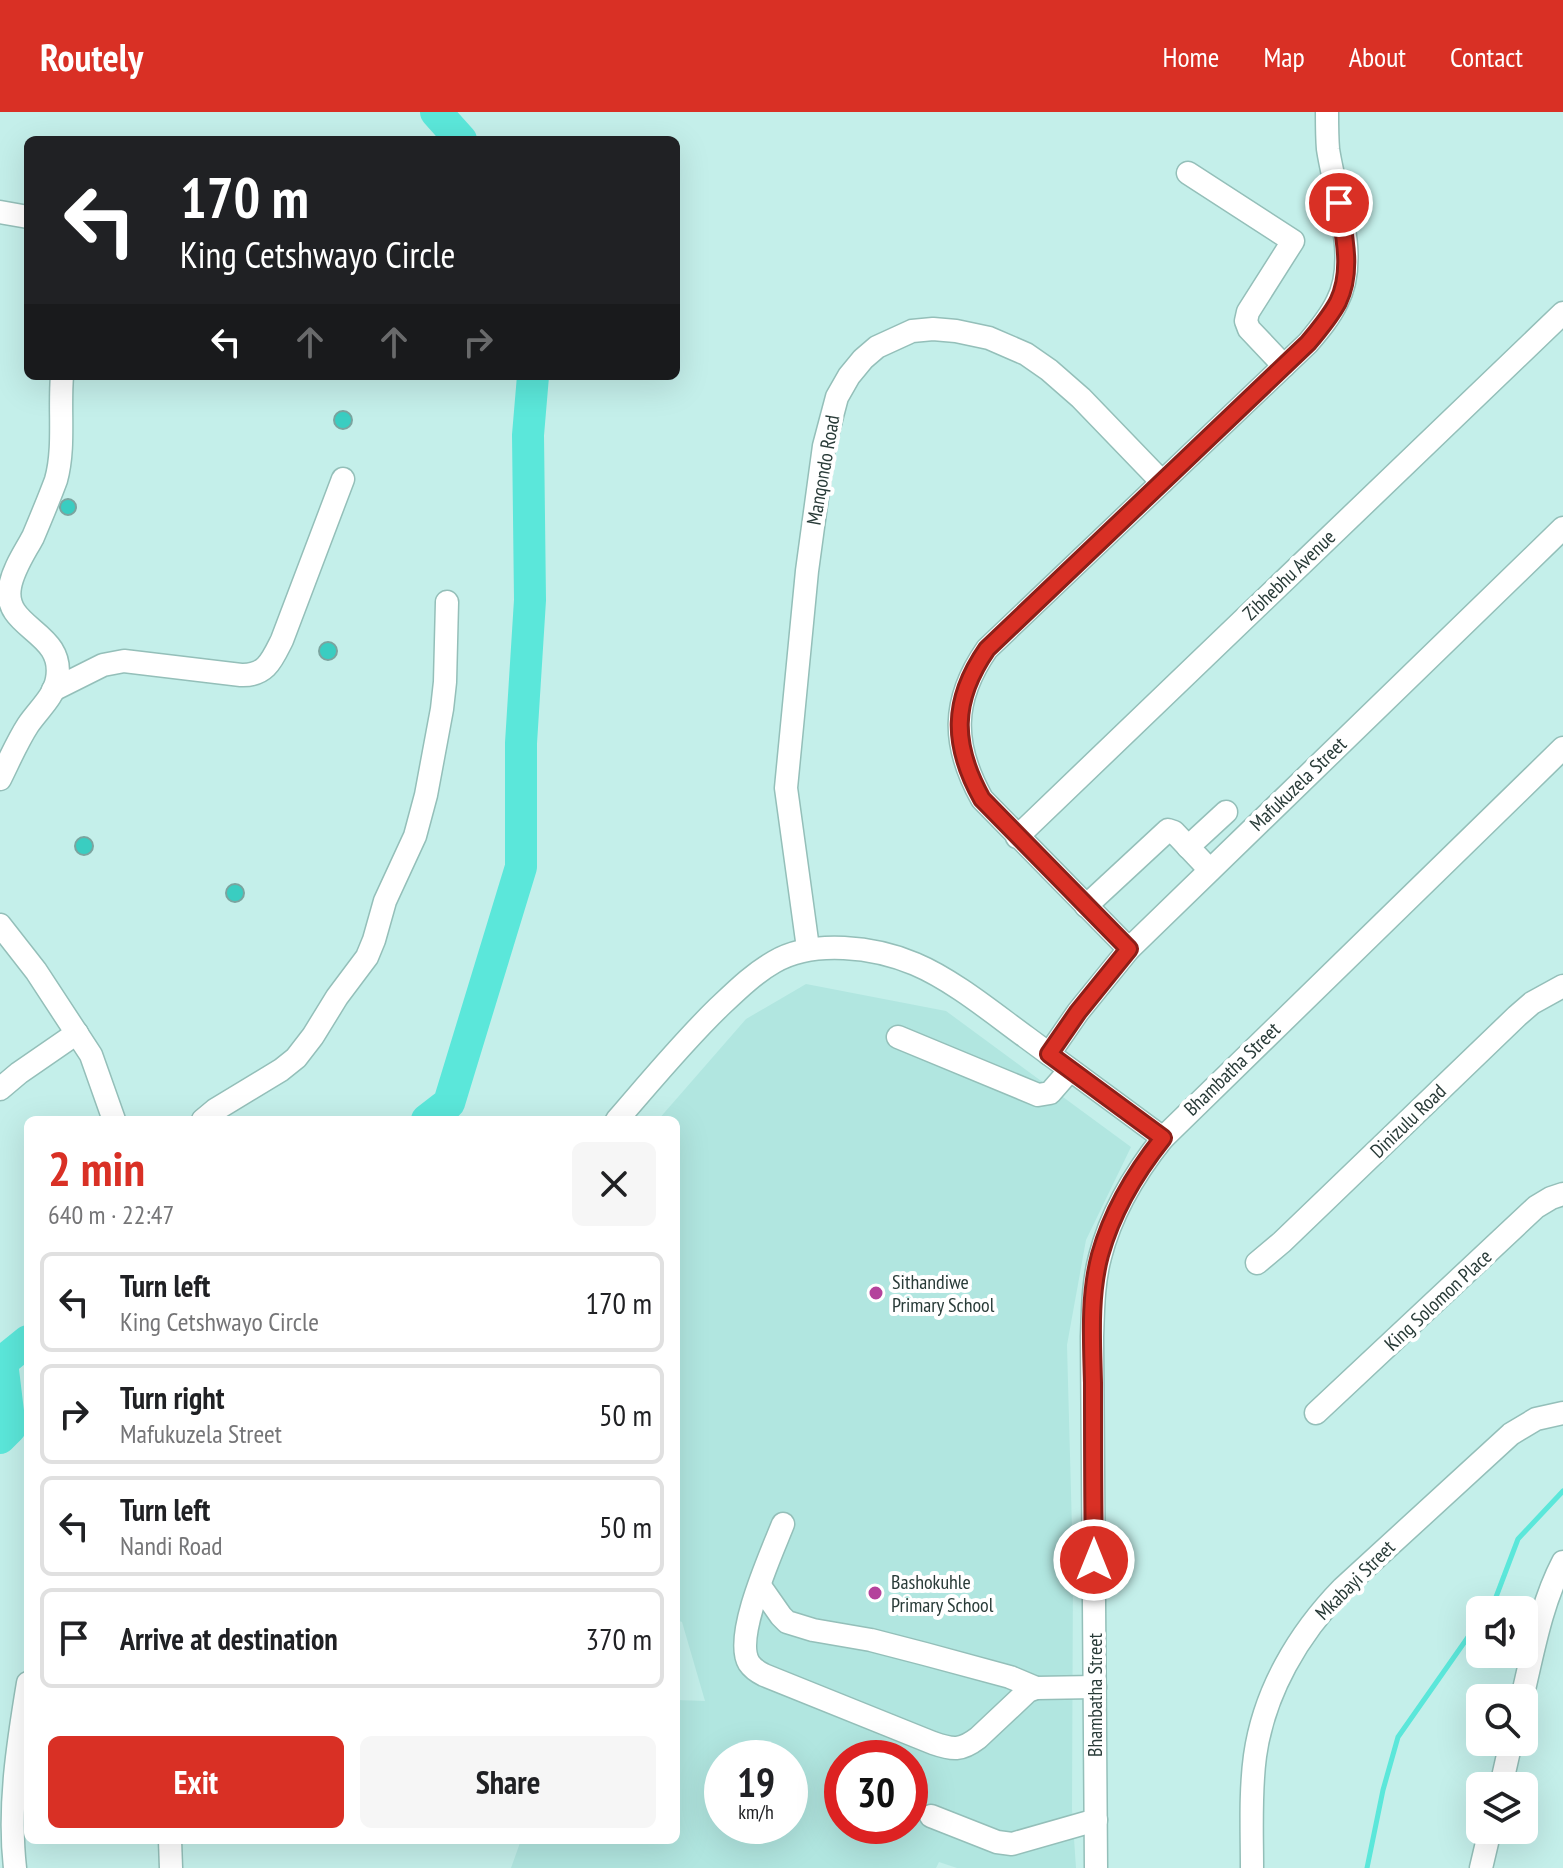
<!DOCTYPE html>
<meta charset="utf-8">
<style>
body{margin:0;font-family:"PT Sans Narrow",sans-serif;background:#f6f6f6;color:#202124;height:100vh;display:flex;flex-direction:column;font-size:30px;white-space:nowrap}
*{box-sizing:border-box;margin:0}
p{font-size:26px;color:#757577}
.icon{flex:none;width:44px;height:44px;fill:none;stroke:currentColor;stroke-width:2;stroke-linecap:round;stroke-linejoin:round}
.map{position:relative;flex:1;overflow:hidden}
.panel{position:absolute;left:24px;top:1004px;width:656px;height:728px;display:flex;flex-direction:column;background:#fff;border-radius:12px;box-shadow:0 8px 32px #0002}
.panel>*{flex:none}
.banner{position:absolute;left:24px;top:24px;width:656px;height:244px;border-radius:12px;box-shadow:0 8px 32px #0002;background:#202124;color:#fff;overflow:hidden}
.controls{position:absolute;left:1466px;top:1484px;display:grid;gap:16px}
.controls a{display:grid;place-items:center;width:72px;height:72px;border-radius:12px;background:#fff;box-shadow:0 8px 32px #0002;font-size:40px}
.speed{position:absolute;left:704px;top:1628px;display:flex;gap:16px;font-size:40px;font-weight:700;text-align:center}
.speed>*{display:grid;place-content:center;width:104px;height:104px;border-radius:50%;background:#fff;box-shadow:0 8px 32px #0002;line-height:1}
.speed small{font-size:20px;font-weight:400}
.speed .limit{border:12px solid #d22;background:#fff;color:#111}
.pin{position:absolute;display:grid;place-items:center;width:68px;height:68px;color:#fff;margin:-34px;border:4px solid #fff;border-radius:50%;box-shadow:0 2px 8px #0007}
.me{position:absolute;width:88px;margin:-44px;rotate:0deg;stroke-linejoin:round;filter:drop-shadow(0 0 6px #0008)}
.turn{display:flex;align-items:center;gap:28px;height:168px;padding:0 24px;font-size:36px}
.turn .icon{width:104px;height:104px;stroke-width:2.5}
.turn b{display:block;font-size:56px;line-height:68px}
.lanes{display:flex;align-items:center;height:76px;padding:0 24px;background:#0003;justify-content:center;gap:40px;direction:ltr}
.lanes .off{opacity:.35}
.round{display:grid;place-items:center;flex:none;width:84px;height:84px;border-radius:12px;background:#f6f6f6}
.headline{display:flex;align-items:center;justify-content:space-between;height:136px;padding:0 24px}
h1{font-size:48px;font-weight:800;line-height:60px;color:#d93025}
.button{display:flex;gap:16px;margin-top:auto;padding:16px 24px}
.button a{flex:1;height:92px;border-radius:12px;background:#d93025;color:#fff;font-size:32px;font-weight:800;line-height:92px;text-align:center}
.button a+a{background:#f6f6f6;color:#202124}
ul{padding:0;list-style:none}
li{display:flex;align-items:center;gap:24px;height:100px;margin:0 16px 12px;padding:0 8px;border:4px solid #e0e0e0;border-radius:12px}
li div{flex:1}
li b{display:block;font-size:30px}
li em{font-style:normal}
header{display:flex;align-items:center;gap:48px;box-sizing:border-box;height:112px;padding:0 40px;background:#d93025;color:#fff}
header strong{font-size:38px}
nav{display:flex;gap:44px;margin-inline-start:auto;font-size:28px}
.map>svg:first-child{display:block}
</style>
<header>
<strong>Routely</strong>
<nav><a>Home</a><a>Map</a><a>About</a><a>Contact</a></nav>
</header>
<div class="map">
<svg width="1563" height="1756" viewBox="0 0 1563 1756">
<rect width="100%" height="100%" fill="#c4efea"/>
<path fill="#b1e6e0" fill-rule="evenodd" d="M806 872 946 899 1131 1035 1086 1128 1067 1233 1073 1454 1072 1697 1076 1756H957L939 1750 936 1756H511L521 1728H676V1588L705 1589 682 1510 676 1508V1008H658L746 907ZM722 1646H790V1714H722ZM842 1646H910V1714H842Z"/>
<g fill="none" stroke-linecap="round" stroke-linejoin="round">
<g stroke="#5be7da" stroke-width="5">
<polyline points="1487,1498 1496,1485 1518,1427 1563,1379"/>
<polyline points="1367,1756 1383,1678 1398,1625 1480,1508"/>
</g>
<g stroke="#5be7da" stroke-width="32">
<polyline points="436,0 461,28"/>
<polyline points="427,1008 449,991 521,755 521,631 530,488 528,323 533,264"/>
<polyline points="0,1326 10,1316 2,1250 28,1229"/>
</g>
</g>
<g fill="#3acdc1" stroke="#7ba49f" stroke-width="2">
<circle cx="343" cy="308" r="9"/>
<circle cx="68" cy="395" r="8"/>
<circle cx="328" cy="539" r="9"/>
<circle cx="84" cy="734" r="9"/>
<circle cx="235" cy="781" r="9"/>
</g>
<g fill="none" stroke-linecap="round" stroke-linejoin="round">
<defs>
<g id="minor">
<polyline points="1188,61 1293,129 1248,200 1246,209 1249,217 1284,254"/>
<polyline points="0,100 28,105"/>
<path d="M53 578 103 553 124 549 241 563C266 564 272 548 282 528L343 367"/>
<path d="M0 667C9 649 17 630 28 613 38 598 54 585 57 567 66 519 2 517 10 475 13 457 25 440 33 425 41 406 49 387 56 368 65 336 59 297 62 264"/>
<polyline points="1017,725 1563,201"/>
<polyline points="1188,735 1226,700"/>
<polyline points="1086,794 1168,718 1174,720 1210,758"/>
<polyline points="0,813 36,859 91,943 114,1008"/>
<polyline points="808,836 786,676 807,459 824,334 837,285 849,264 863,247 877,235 912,219 933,217 956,219 989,226 1026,242 1049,258 1081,286 1162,370"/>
<path d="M1129 837 982 687C952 633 951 589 987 537L1308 231C1319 218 1330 205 1337 190 1360 146 1335 84 1328 37 1327 25 1327 12 1327 0"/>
<polyline points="898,925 1038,983 1050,981 1070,958"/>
<polyline points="1049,942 1078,900 1129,837 1563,416"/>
<polyline points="0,977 19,961 77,921"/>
<polyline points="203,1008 215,998 281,958 296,946 313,924 337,885 367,845 374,828 385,789 415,724 426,683 442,597 445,570 447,490"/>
<path d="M617 1008C650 970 682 931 718 896 736 879 753 862 774 850 813 827 875 835 915 852 953 868 993 901 1026 925 1072 959 1117 992 1163 1026"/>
<polyline points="1257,1151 1282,1130 1517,904 1532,891 1563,874"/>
<polyline points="1316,1301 1536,1095 1551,1086 1563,1082"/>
<path d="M783 1412C772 1440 733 1525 749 1551 753 1557 758 1560 764 1563L933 1631C953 1638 961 1639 978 1626L1028 1579 1036 1576 1095 1575"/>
<polyline points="760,1474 781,1504 787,1510 813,1518 871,1528 925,1542 1010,1565 1036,1576"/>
<path d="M1522 1586C1533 1540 1541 1492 1563 1450"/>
<polyline points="1501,1674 1511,1630"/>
<polyline points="931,1704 997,1730 1012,1732 1096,1708"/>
<polyline points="170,1728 171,1756"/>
<path d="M15 1756C8 1695 18 1631 28 1571"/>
<path d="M1096 1756 1092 1225C1093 1199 1093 1171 1100 1145 1111 1101 1135 1061 1163 1026L1563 636"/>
<path d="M1252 1756C1252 1719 1250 1681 1255 1644 1264 1580 1298 1522 1343 1476L1511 1322 1536 1307 1563 1301"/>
<polyline points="1481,1756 1490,1718"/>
</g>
</defs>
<use href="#minor" stroke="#94bfb9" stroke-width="25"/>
<use href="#minor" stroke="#fff" stroke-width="22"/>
</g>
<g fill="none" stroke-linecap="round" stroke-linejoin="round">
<defs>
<path id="route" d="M1094 1448C1093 1389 1093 1330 1093 1271 1092 1229 1089 1184 1100 1143 1112 1100 1135 1061 1163 1026L1049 942 1078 900 1129 837 982 687C952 633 951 589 987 537L1308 231C1319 218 1330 205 1338 190 1353 159 1344 124 1339 91"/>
</defs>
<use href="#route" stroke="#8d1f18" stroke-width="20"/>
<use href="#route" stroke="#d93025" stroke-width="14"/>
</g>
<g fill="#b4429c" stroke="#fff" stroke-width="3">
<circle cx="876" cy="1181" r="8"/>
<circle cx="875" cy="1481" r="8"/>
</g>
<g text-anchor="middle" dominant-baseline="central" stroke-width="8" stroke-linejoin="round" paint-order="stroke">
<g font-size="20" fill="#293b38" stroke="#fff">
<text transform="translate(823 358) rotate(-80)">Manqondo Road</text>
<text transform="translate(1289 463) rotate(-44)">Zibhebhu Avenue</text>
<text transform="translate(1298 672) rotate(-44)">Mafukuzela Street</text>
<text transform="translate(1232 957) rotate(-44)">Bhambatha Street</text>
<text transform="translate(1408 1009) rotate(-44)">Dinizulu Road</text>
<text transform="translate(1438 1188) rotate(-43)">King Solomon Place</text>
<text transform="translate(1355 1468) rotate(-45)">Mkabayi Street</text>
<text transform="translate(1095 1583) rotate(-90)">Bhambatha Street</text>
</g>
<g font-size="20" fill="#293b38" stroke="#fff" text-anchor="start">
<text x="892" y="1170">Sithandiwe<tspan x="892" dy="23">Primary School</tspan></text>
<text x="891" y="1470">Bashokuhle<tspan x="891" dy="23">Primary School</tspan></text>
</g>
</g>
</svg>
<div class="controls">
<a><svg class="icon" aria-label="sound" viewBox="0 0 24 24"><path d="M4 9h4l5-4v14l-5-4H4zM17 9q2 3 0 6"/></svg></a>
<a><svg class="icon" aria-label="search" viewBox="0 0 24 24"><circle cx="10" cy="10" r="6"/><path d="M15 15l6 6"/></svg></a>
<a><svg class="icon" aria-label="layers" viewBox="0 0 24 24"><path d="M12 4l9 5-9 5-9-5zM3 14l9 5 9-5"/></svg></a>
</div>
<div class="speed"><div>19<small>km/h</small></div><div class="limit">30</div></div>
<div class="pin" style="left:1339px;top:91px;background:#d93025"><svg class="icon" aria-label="arrive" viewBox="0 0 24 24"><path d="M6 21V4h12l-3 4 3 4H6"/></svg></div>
<svg class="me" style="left:1094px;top:1448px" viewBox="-20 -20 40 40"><circle r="17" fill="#d93025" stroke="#fff" stroke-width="3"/><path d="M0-11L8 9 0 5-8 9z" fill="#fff"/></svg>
<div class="banner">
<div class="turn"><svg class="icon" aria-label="left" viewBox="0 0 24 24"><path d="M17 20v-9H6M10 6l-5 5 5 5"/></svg><div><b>170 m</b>King Cetshwayo Circle</div></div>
<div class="lanes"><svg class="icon" aria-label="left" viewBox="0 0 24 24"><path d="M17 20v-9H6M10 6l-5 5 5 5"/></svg><svg class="icon off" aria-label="ahead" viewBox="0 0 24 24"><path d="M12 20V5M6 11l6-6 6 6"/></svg><svg class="icon off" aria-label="ahead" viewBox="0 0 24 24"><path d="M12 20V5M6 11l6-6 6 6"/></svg><svg class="icon off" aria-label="right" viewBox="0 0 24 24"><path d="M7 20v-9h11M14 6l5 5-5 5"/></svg></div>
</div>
<section class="panel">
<div class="headline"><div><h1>2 min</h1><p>640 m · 22:47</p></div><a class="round"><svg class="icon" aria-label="close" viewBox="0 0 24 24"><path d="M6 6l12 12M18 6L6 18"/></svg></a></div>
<ul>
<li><svg class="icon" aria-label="left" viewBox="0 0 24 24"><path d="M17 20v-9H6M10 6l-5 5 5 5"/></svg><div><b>Turn left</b><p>King Cetshwayo Circle</p></div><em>170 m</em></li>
<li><svg class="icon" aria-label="right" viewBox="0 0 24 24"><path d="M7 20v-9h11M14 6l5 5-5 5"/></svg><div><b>Turn right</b><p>Mafukuzela Street</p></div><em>50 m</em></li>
<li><svg class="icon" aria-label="left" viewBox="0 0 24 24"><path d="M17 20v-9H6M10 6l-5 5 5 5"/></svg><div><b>Turn left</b><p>Nandi Road</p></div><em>50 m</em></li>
<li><svg class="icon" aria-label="arrive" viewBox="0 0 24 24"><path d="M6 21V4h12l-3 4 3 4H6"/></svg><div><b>Arrive at destination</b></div><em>370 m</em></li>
</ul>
<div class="button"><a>Exit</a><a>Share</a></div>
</section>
</div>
